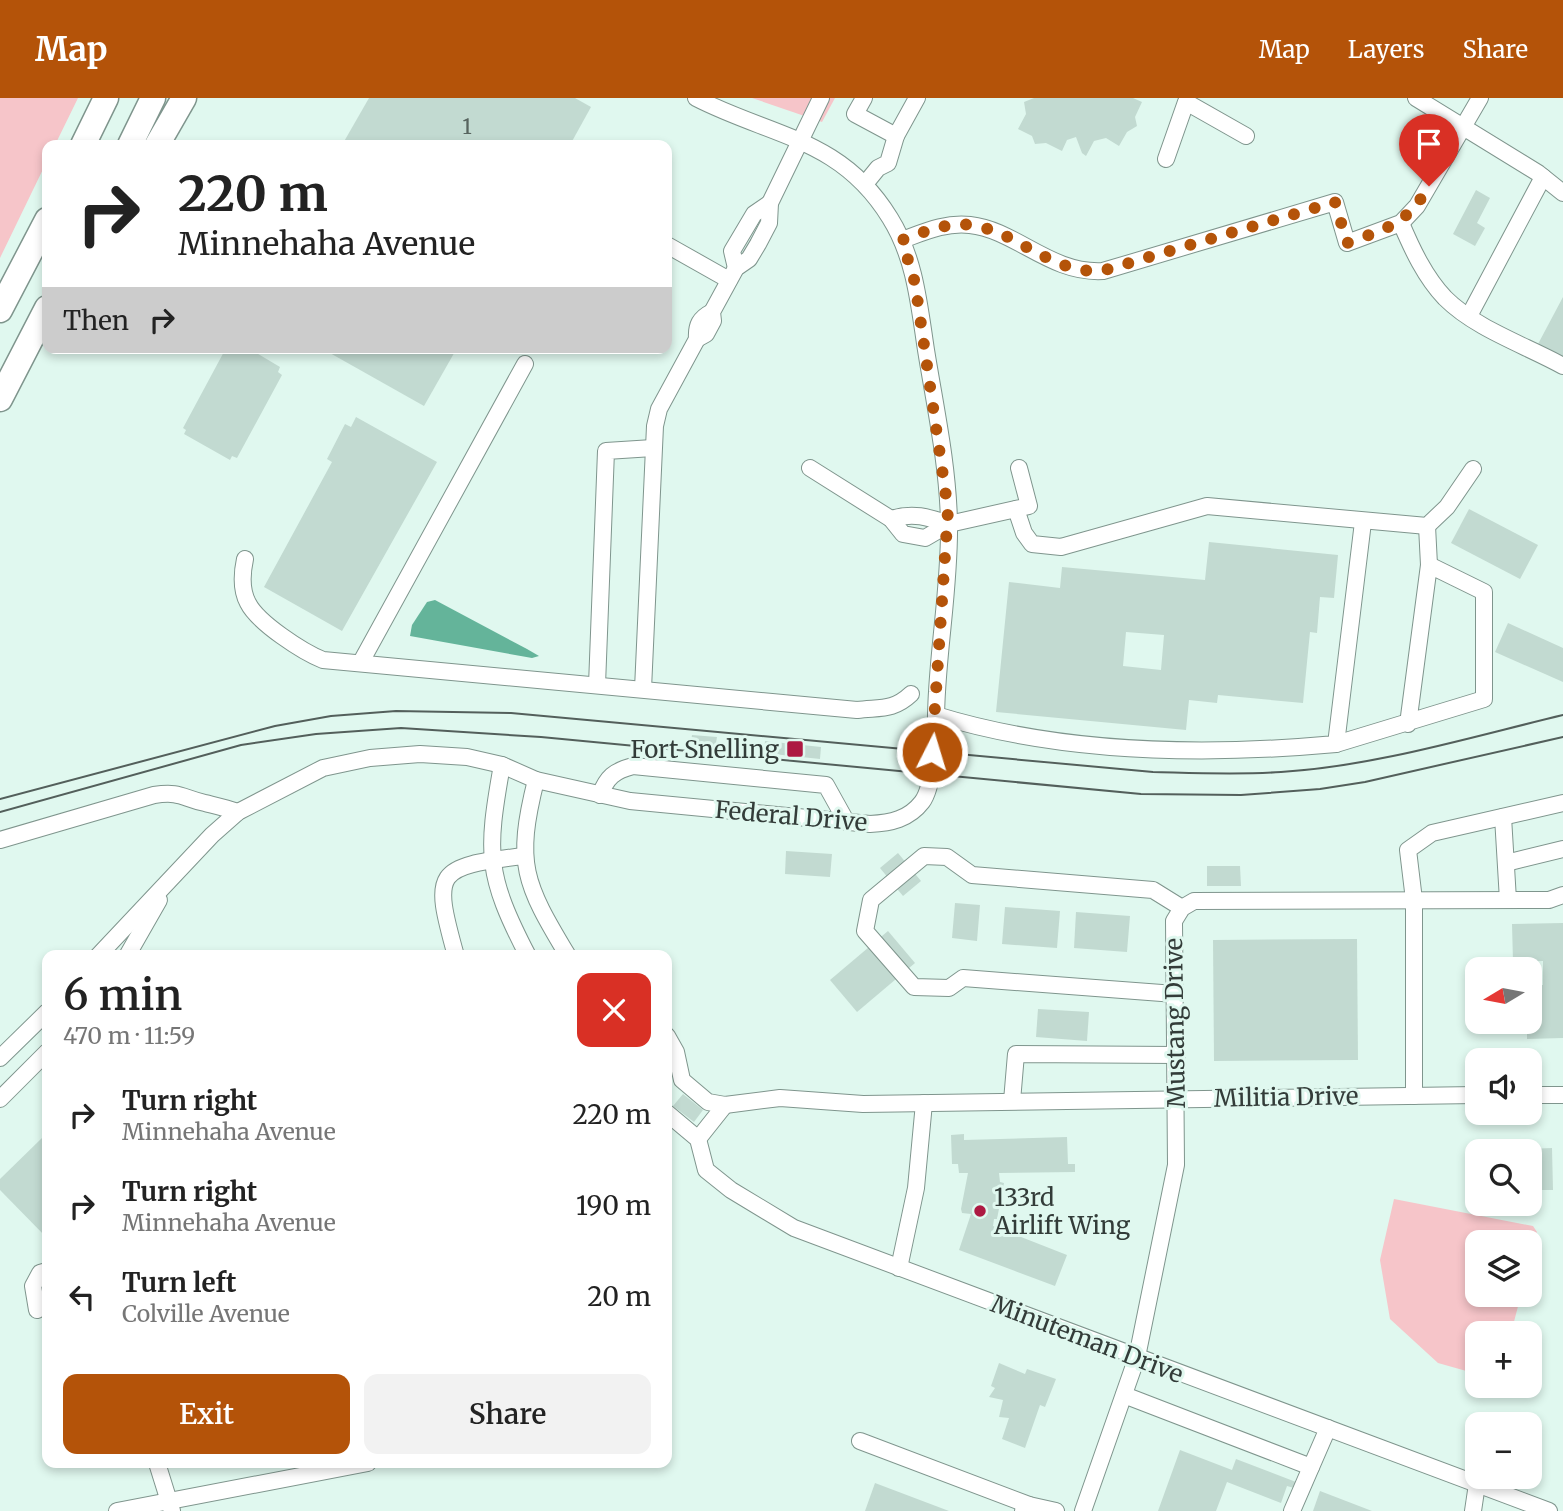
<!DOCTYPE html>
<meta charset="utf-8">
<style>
body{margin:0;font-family:Merriweather,serif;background:#f2f2f2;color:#222;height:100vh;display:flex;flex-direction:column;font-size:26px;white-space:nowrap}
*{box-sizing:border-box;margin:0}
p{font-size:23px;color:#767676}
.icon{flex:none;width:38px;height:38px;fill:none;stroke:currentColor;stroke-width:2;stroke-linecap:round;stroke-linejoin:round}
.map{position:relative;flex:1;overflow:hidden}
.details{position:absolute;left:42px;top:852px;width:630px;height:518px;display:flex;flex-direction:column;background:#fff;border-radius:14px;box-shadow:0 4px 10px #0003}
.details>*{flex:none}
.hud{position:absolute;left:42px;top:42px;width:630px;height:214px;border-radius:14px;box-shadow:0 4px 10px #0003;background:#fff;color:#222;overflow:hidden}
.needle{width:46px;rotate:260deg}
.tools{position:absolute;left:1465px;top:859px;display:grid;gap:14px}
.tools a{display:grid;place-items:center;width:77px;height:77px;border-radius:14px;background:#fff;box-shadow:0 4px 10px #0003;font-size:35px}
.pin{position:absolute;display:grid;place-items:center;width:60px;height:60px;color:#fff;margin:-72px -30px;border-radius:50% 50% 50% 0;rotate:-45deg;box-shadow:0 0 7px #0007}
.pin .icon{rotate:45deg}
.me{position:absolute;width:77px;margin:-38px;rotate:5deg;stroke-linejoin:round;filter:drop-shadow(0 0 5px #0008)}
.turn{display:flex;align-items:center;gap:24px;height:147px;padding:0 21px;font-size:32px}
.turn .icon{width:91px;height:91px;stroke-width:2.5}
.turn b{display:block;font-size:49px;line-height:60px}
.then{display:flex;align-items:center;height:66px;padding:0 21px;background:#0003;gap:14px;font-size:26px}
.round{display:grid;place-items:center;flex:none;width:74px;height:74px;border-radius:14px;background:#f2f2f2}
.head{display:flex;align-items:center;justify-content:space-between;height:119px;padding:0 21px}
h1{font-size:42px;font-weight:600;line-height:52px}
.primary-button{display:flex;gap:14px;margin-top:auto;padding:14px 21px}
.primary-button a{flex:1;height:80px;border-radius:14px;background:#b45309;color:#fff;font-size:28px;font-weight:600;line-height:80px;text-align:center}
.primary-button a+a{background:#f2f2f2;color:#222}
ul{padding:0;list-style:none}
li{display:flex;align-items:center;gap:21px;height:91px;padding:0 21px}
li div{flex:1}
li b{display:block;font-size:26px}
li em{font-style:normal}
header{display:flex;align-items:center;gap:42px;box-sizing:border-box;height:98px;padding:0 35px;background:#b45309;color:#fff}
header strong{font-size:33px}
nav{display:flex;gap:38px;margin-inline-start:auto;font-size:24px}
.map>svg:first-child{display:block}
</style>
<header>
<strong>Map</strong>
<nav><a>Map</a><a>Layers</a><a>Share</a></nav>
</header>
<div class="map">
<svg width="1563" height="1413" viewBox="0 0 1563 1413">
<rect width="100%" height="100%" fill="#e0f8ef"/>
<g fill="#f6c5c9">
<polygon points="0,0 78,0 55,47 47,47 47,63 0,160"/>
<polygon points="752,0 835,0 822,24"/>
<polygon points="1394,1101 1533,1128 1537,1134 1530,1162 1530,1144 1477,1144 1477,1197 1521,1197 1511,1235 1477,1236 1477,1276 1438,1265 1390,1221 1380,1162"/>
</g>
<polygon fill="#64b49a" points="435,502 527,551 539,558 532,560 410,538 412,527 427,504"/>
<g fill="#c2dad1" fill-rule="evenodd">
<polygon points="369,0 575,0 591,9 570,47 342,47"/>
<polygon points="1034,0 1133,0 1142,4 1135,19 1137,28 1127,34 1119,48 1106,40 1094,43 1086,58 1082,55 1076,39 1067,42 1062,53 1046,45 1035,46 1032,38 1018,31 1026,16 1024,4"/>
<polygon points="1476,92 1490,100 1477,125 1485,130 1475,148 1453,136"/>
<polygon points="1563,199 1563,260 1538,246"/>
<polygon points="226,250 248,250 280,269 278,274 282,277 237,360 232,358 230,362 184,336 186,332 183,330"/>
<polygon points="321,250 457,250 424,308"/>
<polygon points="356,319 437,364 342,533 264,489 332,364 327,361 345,326 351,329"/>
<polygon points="1469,411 1538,447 1520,481 1451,445"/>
<path d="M1209 444 1338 457 1334 500 1320 499 1317 535 1310 534 1303 605 1218 597 1217 605 1189 602 1186 632 996 614 1009 484 1060 490 1062 469 1205 482ZM1126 534 1164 537 1161 572 1123 568Z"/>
<polygon points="1508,525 1563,550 1563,584 1495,554"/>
<polygon points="692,637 717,639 715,651 690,649"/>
<polygon points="765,643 821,649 820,661 764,655"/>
<polygon points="786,753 832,756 830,779 785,776"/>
<polygon points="898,755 921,783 903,798 880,770"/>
<polygon points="1207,768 1240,768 1241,788 1207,788"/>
<polygon points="955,805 980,807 977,843 952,840"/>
<polygon points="1005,809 1060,813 1057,850 1002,846"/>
<polygon points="1076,814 1130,818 1127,854 1074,850"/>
<polygon points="1563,825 1563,940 1527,941 1527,935 1521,935 1521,927 1530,924 1530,887 1543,887 1543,863 1513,864 1512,826"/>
<polygon points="888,833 915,865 857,914 830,882"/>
<polygon points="1357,841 1358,962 1214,963 1213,842"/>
<polygon points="1038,911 1089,914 1087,943 1036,939"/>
<polygon points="683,996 703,1012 694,1024 673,1008"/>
<polygon points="964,1036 964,1042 1067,1039 1068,1066 1075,1066 1075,1074 999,1075 1000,1084 1004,1085 997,1121 994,1121 993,1128 1067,1157 1055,1188 959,1152 971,1116 962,1115 961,1111 968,1075 959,1075 958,1066 952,1066 951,1037"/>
<polygon points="43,1039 47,1043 47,1140 0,1092 0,1081"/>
<polygon points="1552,1050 1553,1092 1530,1092 1527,1051"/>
<polygon points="999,1265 1025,1276 1027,1271 1056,1281 1045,1309 1040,1307 1025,1350 1002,1341 1009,1320 999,1319 1003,1302 989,1299 995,1290 991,1288"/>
<polygon points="1180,1352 1232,1372 1236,1361 1296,1384 1294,1390 1287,1388 1281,1405 1227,1384 1216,1413 1158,1413"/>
<polygon points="875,1385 949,1413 865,1413"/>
<polygon points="1320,1393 1372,1413 1313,1413"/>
</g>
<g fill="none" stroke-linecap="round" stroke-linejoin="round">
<defs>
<g id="minor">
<polyline points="864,0 855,16 896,38"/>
<polyline points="1416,0 1538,75 1563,95"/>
<polyline points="1166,61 1186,4 1246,38"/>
<polyline points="865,86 878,70 888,65 896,38 917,0"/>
<path d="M1401 125C1412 151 1425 179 1445 200 1476 231 1525 247 1563 268"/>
<path d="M902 142C924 134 946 124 970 127 1016 132 1050 176 1103 173L1335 104 1347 145 1401 125 1417 108 1480 0"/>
<polyline points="667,147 729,182"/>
<polyline points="736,170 732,153 754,116 770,105"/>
<polyline points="1469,218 1543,79"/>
<polyline points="697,241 706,236 713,223 712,214 736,170 749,161 758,146 769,125 770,105 821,0"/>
<polyline points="810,370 891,421 903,436 925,440 949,426 1029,408 1019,370"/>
<polyline points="1016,411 1024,435 1032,446 1061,449 1207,408 1427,428 1447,409 1473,371"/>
<path d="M891 421C913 414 928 419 949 426"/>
<polyline points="1427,428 1429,467"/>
<path d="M245 461C242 475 241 492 248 505 258 525 303 554 323 562L857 612C880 609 893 613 911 596"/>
<polyline points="361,564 525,266"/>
<polyline points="597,587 606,353 653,350"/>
<path d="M643 591 655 328 659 311 697 241C696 227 700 220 712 214"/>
<path d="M936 617C1063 656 1204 658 1336 646L1363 424"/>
<polyline points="1336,646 1484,601 1484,494 1429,467 1408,626"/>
<path d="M502 667C486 756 486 777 528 858"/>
<path d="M536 682C515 766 524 785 568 858"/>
<path d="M600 697C607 679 614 673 633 668L826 687 846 723"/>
<polyline points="1503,719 1508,802"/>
<path d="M0 742 154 697C181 693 182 700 205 705 217 708 226 710 238 714"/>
<polyline points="1506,765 1563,751"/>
<path d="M98 858 212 737 238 714 323 670 370 660 420 656 467 659 502 667 536 682 630 703 870 726C891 725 909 721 922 704 937 684 935 620 937 594 940 538 950 481 949 425 948 367 935 308 926 252 919 206 915 160 890 120 841 40 772 39 696 0"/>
<polyline points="127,858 159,802"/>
<path d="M456 858C432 772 435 769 523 758"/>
<polyline points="1175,896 963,880 949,890 914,889 865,833 871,802 924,758 947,759 972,777 1153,792 1182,810"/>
<polyline points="667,938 676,954 682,982 708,1004 725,1007 780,1000 863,1006 1477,997"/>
<polyline points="0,960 47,914"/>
<polyline points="1530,997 1563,997"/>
<polyline points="1414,998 1414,802 1408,752 1432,735 1563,705"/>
<polyline points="0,1001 47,954"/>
<polyline points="1012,1003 1016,956 1177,957"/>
<polyline points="667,1015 698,1041 706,1072 731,1092 794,1130 1549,1413"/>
<polyline points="698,1041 725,1007"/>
<polyline points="899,1170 916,1090 924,1005"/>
<polyline points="37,1212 33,1188 40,1175 47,1173"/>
<polyline points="1124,1297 1311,1369"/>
<polyline points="860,1343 1029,1407"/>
<polyline points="157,1365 172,1413"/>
<polyline points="117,1413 368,1365"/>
<polyline points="1023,1413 1029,1407 1056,1413"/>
<polyline points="1083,1413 1137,1259 1176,1067 1174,823 1182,810 1194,803 1549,802 1563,797"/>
<polyline points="1292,1413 1328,1330"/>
<polyline points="1473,1413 1477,1386"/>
</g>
<g id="highway">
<polyline points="83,47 106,0"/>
<polyline points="130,47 153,0"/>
<polyline points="157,47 184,0"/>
<polyline points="0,212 47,122"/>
<polyline points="0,301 47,210"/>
</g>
</defs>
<use href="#minor" stroke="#7f958d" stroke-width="18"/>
<use href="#highway" stroke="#7f958d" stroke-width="27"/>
<use href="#minor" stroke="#fff" stroke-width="16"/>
<use href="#highway" stroke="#fff" stroke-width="24"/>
<g stroke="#535f5b" stroke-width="2">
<path d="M0 701 275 628 331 618 396 613 511 615 1153 674C1195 675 1238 677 1281 674 1376 668 1471 639 1563 617"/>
<polyline points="0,714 241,647 316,636 401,630 541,639 1141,696 1241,697 1320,691 1365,684 1563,639"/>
</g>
</g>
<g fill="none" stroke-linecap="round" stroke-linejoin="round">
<path stroke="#b45309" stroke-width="12" stroke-dasharray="0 21.6" d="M932 654 948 412 915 185 902 142C924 134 946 124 970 127 1016 132 1050 176 1102 173L1335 104 1347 145C1389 129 1405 128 1429 88"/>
</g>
<g fill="#ad1942" stroke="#e0f8ef" stroke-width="2.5">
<rect x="786" y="642" width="18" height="18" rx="3.5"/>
<circle cx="980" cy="1113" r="7"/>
</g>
<g text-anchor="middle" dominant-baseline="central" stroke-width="6" stroke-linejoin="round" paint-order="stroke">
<g font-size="21" fill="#57645f">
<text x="467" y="28">1</text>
</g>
<g font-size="24" fill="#333c39" stroke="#e0f8ef" text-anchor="end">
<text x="779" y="651">Fort Snelling</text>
<text x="994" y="1099" text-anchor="start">133rd<tspan x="994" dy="28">Airlift Wing</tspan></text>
</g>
<g font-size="24" fill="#333c39" stroke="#e0f8ef">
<text transform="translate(791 718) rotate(5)">Federal Drive</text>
<text transform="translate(1175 925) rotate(-91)">Mustang Drive</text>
<text transform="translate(1286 999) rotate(-1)">Militia Drive</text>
<text transform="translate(1087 1241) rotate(21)">Minuteman Drive</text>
</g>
</g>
</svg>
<div class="tools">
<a><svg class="needle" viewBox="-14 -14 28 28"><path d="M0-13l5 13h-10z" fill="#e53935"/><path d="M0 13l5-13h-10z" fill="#767676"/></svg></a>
<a><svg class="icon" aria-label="sound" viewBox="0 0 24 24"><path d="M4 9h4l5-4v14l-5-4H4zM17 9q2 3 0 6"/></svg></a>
<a><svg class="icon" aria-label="search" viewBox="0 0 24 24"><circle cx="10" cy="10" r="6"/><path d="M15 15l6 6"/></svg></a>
<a><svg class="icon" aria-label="layers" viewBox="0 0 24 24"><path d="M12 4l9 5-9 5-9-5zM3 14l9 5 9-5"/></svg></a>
<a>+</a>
<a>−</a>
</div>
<div class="pin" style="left:1429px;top:88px;background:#d93025"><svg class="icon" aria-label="arrive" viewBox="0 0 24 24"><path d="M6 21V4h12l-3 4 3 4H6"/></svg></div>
<svg class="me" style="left:932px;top:654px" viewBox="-20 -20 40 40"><circle r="17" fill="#b45309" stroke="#fff" stroke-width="3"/><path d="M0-11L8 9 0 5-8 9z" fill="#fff"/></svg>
<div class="hud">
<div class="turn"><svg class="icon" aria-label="right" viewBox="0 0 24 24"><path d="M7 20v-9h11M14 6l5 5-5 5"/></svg><div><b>220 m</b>Minnehaha Avenue</div></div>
<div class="then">Then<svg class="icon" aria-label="right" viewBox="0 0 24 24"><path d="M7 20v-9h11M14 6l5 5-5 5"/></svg></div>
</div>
<section class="details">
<div class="head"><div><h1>6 min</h1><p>470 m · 11:59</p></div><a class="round" style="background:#d93025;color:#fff"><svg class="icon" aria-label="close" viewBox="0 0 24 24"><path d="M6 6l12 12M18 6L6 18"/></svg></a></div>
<ul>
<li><svg class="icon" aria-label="right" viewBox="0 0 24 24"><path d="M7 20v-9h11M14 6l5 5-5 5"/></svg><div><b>Turn right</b><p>Minnehaha Avenue</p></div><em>220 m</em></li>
<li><svg class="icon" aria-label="right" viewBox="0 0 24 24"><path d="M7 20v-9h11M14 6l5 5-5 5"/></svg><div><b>Turn right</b><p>Minnehaha Avenue</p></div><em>190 m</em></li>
<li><svg class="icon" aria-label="left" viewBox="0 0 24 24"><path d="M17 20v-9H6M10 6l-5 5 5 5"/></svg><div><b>Turn left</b><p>Colville Avenue</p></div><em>20 m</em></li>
</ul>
<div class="primary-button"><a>Exit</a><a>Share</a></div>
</section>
</div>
